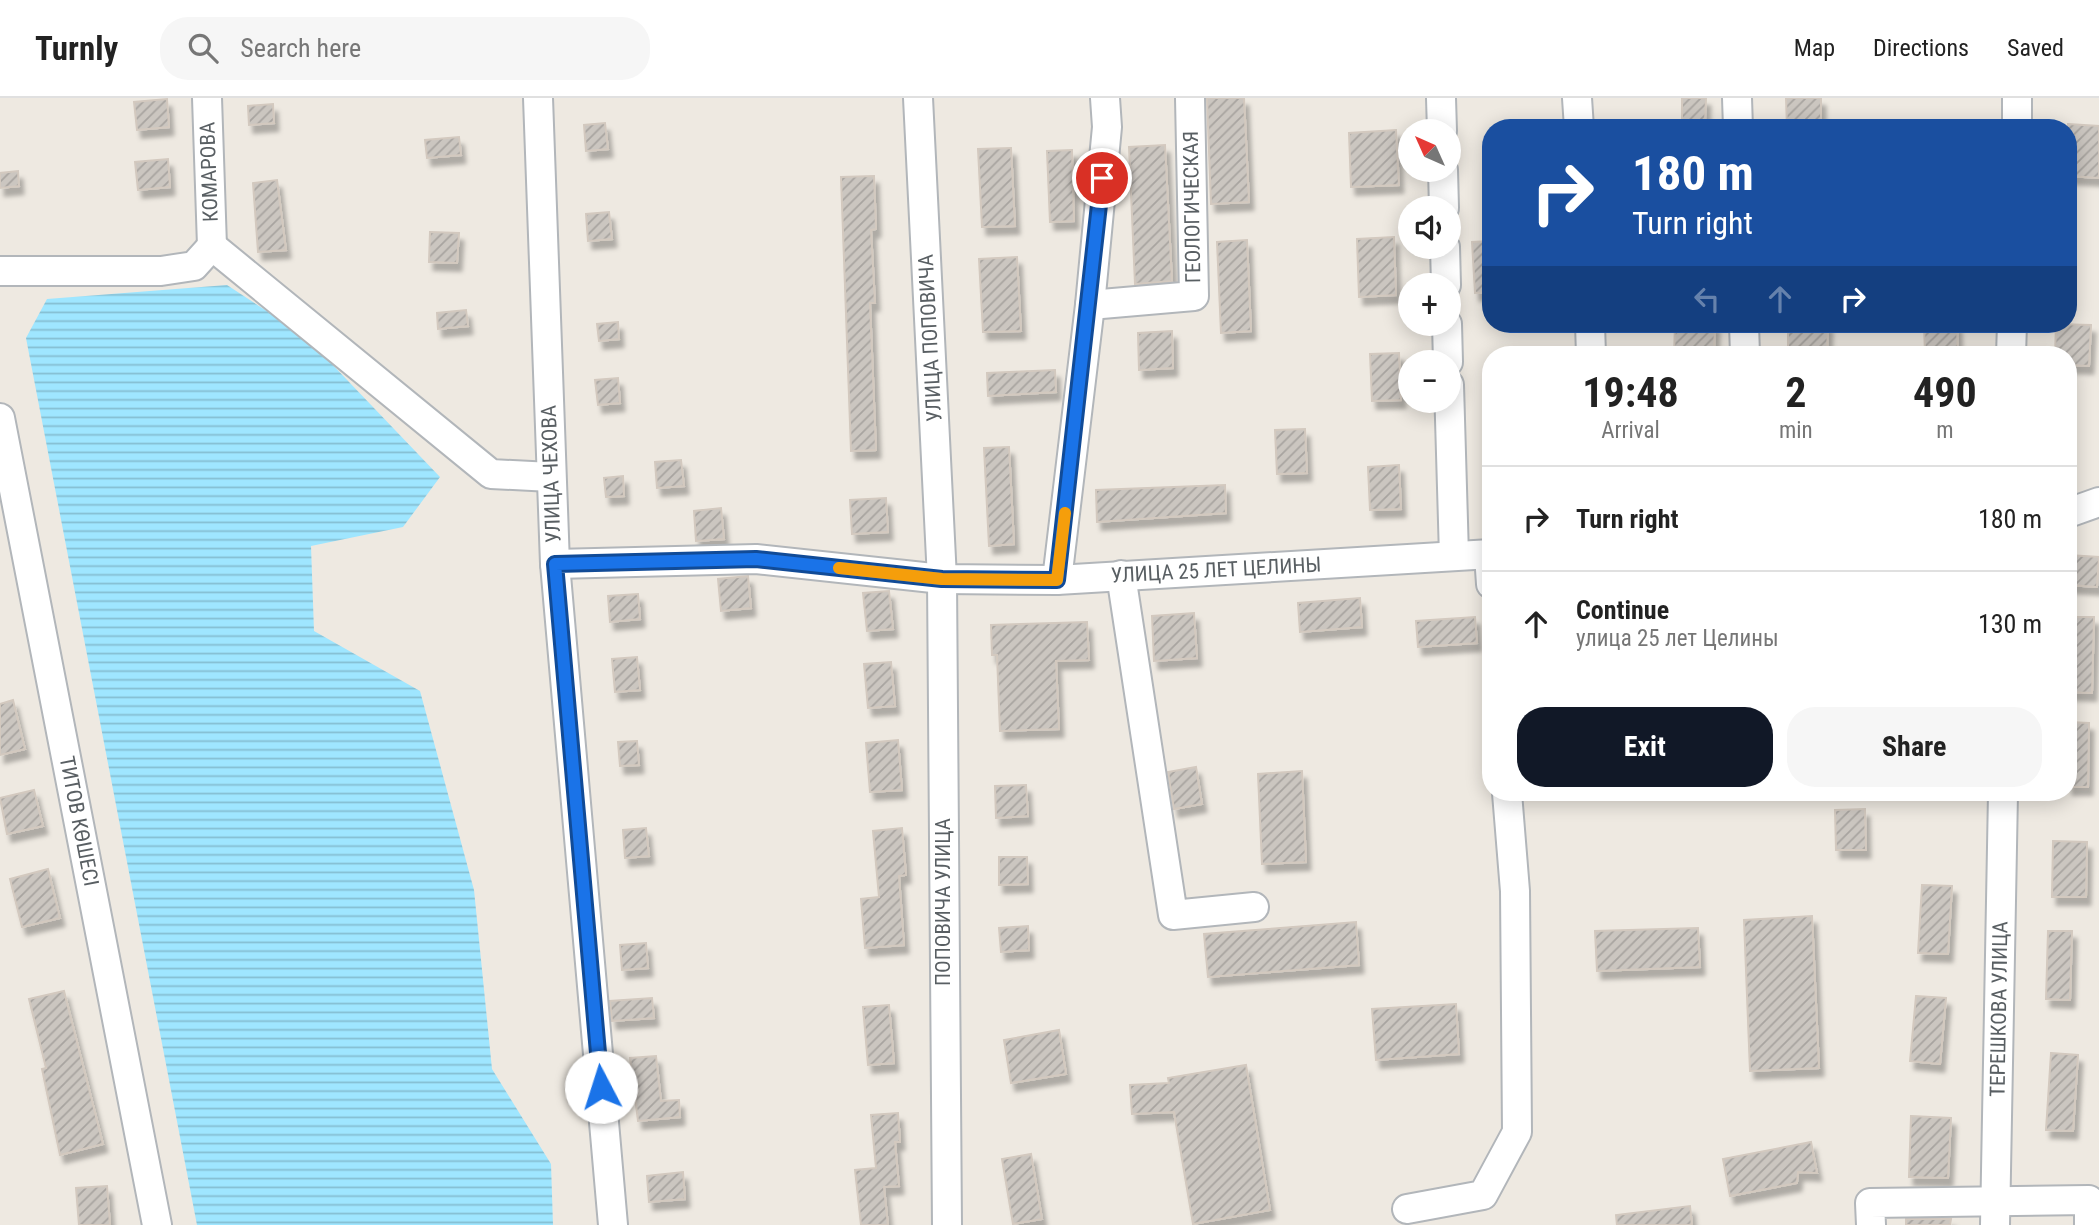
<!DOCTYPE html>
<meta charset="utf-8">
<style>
body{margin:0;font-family:"Roboto Condensed",sans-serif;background:#f6f6f6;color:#222;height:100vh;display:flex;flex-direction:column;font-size:26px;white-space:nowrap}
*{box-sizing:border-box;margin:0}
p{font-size:23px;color:#767676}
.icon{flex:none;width:38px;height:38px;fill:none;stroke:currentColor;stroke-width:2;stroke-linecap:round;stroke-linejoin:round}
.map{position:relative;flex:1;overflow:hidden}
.side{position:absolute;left:1482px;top:248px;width:595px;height:455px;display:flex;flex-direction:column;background:#fff;border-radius:28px;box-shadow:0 4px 18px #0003}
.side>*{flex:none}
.hud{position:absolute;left:1482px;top:21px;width:595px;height:214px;border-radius:28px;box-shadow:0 4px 18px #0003;background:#1a4fa0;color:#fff;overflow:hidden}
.needle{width:46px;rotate:315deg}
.buttons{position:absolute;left:1398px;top:21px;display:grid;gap:14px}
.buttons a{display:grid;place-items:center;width:63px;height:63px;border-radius:50%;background:#fff;box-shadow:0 4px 18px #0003;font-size:35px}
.pin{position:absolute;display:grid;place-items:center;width:60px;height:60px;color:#fff;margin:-30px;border:4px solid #fff;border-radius:50%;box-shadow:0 2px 7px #0007}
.me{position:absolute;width:77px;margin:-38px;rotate:355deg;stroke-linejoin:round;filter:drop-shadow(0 0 5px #0008)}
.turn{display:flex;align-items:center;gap:24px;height:147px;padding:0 35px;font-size:32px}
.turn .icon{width:91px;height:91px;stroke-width:2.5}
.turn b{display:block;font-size:49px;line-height:60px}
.lanes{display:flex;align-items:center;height:66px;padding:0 35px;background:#0003;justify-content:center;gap:35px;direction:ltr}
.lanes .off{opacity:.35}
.eta{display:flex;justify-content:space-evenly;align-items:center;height:119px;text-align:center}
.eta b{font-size:42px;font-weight:700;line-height:49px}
.primary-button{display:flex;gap:14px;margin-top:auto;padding:14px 35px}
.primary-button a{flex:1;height:80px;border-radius:28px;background:#111827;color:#fff;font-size:28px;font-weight:700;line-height:80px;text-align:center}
.primary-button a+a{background:#f6f6f6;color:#222}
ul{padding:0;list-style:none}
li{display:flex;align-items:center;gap:21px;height:105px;padding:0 35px;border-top:2px solid #e0e0e0}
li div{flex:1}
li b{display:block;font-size:26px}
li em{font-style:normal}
header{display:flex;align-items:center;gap:42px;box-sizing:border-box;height:98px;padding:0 35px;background:#fff;border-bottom:2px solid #e0e0e0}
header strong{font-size:33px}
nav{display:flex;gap:38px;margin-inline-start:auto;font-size:24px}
.search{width:490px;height:63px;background:#f6f6f6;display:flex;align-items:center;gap:18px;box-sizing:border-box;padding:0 24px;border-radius:28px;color:#767676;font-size:26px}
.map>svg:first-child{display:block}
</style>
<header>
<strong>Turnly</strong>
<div class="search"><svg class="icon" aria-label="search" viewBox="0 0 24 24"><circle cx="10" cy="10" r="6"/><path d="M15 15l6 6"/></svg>Search here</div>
<nav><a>Map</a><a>Directions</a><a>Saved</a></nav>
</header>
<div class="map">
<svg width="2099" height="1127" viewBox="0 0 2099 1127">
<defs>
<pattern id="water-rules" width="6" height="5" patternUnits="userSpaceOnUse" patternTransform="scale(1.75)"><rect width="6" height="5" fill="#9fe6ff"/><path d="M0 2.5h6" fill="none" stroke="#85bed2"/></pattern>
<pattern id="building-hatch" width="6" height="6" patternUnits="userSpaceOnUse" patternTransform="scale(1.75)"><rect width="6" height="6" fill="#cbc6c0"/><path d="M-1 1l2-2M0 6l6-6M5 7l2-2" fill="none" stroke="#a8a4a0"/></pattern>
<filter id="shadow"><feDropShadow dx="4.5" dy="8" stdDeviation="2" flood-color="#0004"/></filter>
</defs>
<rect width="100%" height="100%" fill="#eee9e1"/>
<polygon fill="url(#water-rules)" points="227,187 305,238 440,379 403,429 311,448 314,533 420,593 474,792 492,971 551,1066 553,1127 197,1127 26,240 47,201"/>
<g fill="url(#building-hatch)" stroke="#d3c9bf" stroke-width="2" filter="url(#shadow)">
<polygon points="1207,0 1244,0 1249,104 1211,106"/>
<polygon points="1682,0 1706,0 1705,24 1682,24"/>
<polygon points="1786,0 1821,0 1821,30 1787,30"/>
<polygon points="167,1 169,29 137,32 134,4"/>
<polygon points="273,6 274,25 249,27 248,8"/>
<polygon points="605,25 608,51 586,53 584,27"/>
<polygon points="2068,26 2099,28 2099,80 2068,78"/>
<polygon points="1396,32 1399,87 1351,89 1349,35"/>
<polygon points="459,39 461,57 427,60 425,42"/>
<polygon points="1165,47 1172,183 1135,186 1129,49"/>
<polygon points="1011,50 1015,128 982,129 978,51"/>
<polygon points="1072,52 1074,123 1050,124 1047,53"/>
<polygon points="168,61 170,89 138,92 135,64"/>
<polygon points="18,73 19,88 0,90 0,75"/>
<polygon points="874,78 876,131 871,132 875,205 870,205 876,352 851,353 841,79"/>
<polygon points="277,82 286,152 258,154 253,85"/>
<polygon points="609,114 612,141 588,143 586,116"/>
<polygon points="430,134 459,135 457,165 429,164"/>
<polygon points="1394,139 1396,197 1359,199 1357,141"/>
<polygon points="1247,142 1251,233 1221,235 1217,144"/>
<polygon points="1491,143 1491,194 1475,195 1472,144"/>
<polygon points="1017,159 1021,233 983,234 979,161"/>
<polygon points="466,212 468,228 438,231 437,215"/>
<polygon points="618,224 619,241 599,243 597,226"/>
<polygon points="1675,226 1715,226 1714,257 1674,257"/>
<polygon points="1788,226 1828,226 1827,257 1788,256"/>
<polygon points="1924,226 1957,226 1958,257 1925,257"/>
<polygon points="2056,226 2091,227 2089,268 2068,267 2068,257 2055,257"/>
<polygon points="1172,233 1173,270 1139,272 1138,235"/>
<polygon points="1399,255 1401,302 1372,303 1370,256"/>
<polygon points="1055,272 1056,294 988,298 987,275"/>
<polygon points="618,280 620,305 598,307 595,282"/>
<polygon points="1305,331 1307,375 1277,376 1275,332"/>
<polygon points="1009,349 1014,446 989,448 984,350"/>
<polygon points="681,362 684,388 657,390 655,364"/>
<polygon points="1399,367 1401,411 1370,412 1368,369"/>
<polygon points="623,378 624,398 606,399 604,380"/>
<polygon points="1225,387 1226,415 1097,424 1096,392"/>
<polygon points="886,400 888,434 852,436 850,402"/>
<polygon points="721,410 724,441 696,443 694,413"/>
<polygon points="2068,457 2099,459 2097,489 2068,487"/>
<polygon points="748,478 751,510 721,513 718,481"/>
<polygon points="889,493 893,531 867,533 863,495"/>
<polygon points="638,496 640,521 610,524 608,498"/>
<polygon points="1360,500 1362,529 1300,534 1298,505"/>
<polygon points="1194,515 1197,560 1154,563 1152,518"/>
<polygon points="1475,519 1477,545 1418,549 1416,523"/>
<polygon points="2068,519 2094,519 2092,595 2068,594"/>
<polygon points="1087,524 1089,562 1056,563 1059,631 1000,633 997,557 992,557 991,527"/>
<polygon points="637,559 640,592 615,594 612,561"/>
<polygon points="891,564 895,608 868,610 864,566"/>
<polygon points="13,602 25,651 0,657 0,606"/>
<polygon points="2068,624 2089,625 2088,689 2068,689"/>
<polygon points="898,642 902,692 870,694 866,645"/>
<polygon points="637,643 639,667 620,668 618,644"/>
<polygon points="1196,669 1202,706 1174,711 1168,674"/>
<polygon points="1302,673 1306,764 1262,766 1258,676"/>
<polygon points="1026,687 1028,718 996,720 995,688"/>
<polygon points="34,692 43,728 7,736 0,700"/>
<polygon points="1865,711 1866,752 1836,752 1835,712"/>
<polygon points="646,730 649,758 625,760 623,732"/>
<polygon points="902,730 906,777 899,778 904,847 865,850 861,801 879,799 873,733"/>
<polygon points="2053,743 2087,744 2086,799 2052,799"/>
<polygon points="999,759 1027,759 1028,786 999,787"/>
<polygon points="48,771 60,820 22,829 10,781"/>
<polygon points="1922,787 1952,788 1948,856 1918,855"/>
<polygon points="1812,818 1819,970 1750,973 1744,822"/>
<polygon points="1356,824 1359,867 1208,879 1204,836"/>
<polygon points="1028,828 1029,852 1001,854 999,830"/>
<polygon points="1698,830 1700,869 1597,873 1595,833"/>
<polygon points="2048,833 2072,833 2070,902 2046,901"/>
<polygon points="646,845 648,870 622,872 620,847"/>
<polygon points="64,893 103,1046 60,1057 42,971 46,970 29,901"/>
<polygon points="1916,898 1946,900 1940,966 1910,963"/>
<polygon points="652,900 654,920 612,923 610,903"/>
<polygon points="1456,906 1459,956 1376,962 1372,911"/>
<polygon points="889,907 894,965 868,967 863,909"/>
<polygon points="1059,932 1066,976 1011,985 1004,942"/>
<polygon points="2051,955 2078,957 2073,1033 2046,1032"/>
<polygon points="656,958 661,1003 679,1002 680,1019 638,1023 630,960"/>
<polygon points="1246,967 1270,1112 1193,1126 1174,1014 1132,1016 1130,987 1169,985 1168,980"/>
<polygon points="898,1015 900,1044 895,1044 899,1088 884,1089 888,1127 861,1127 855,1072 876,1070 871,1017"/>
<polygon points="1911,1018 1951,1020 1948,1080 1909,1079"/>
<polygon points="1811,1044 1817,1075 1798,1074 1797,1085 1730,1098 1723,1061"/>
<polygon points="1031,1056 1042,1121 1013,1126 1002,1061"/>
<polygon points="683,1074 685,1101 649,1104 647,1078"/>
<polygon points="107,1088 110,1127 79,1127 76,1090"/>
<polygon points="1690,1108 1692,1127 1617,1127 1616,1117"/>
<polygon points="1906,1121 1951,1121 1950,1127 1906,1127"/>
</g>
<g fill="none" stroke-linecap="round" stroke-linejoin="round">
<defs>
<g id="minor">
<polyline points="207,0 212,148"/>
<polyline points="538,0 555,466 613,1127"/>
<polyline points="918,0 942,481 947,1127"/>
<polyline points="1441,0 1442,33"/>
<polyline points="1577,0 1579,30"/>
<polyline points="1737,0 1738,30"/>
<polyline points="2017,30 2017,0"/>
<polyline points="1443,72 1444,110"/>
<polyline points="212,148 491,376 551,379"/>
<polyline points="1445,149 1446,187"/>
<polyline points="0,173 161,173 194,168 212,148"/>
<polyline points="1090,207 1194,198 1190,0"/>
<polyline points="1447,226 1448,264"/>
<polyline points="1590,226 1591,257"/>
<polyline points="1744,226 1745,257"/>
<polyline points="2011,257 2012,226"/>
<polyline points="1449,287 1454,458"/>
<polyline points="0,320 157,1127"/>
<polyline points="2068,415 2099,404"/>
<polyline points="1489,456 1491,486"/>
<polyline points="555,466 756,461 942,481 1057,482 1491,456"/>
<polyline points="1121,477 1173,817 1254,809"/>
<polyline points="1057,482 1090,207 1107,29 1105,0"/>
<polyline points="1407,1111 1483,1097 1517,1034 1515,793 1507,695"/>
<polyline points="1871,1127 1870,1105 2089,1102 2089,1127"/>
<polyline points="1995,1127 2003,695"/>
</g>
</defs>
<use href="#minor" stroke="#b2b6ba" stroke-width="32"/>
<use href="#minor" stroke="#fff" stroke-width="28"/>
</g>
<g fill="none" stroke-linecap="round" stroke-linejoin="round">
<defs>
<polyline id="route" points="601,989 555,466 756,461 942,481 1057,482 1102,80"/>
</defs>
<use href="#route" stroke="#114b97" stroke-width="18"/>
<use href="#route" stroke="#1a73e8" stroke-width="12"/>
<polyline stroke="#f59e0b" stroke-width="12" points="839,470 942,481 1057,482 1065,415"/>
</g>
<g text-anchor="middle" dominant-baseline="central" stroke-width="5" stroke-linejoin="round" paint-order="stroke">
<g font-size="21" fill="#595f63" stroke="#fff">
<text transform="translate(209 74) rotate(-92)">КОМАРОВА</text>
<text transform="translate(1192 109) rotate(-91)">ГЕОЛОГИЧЕСКАЯ</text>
<text transform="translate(930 240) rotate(-93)">УЛИЦА ПОПОВИЧА</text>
<text transform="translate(551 376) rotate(-92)">УЛИЦА ЧЕХОВА</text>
<text transform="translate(1216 472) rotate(-3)">УЛИЦА 25 ЛЕТ ЦЕЛИНЫ</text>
<text transform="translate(79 723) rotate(79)">ТИТОВ КӨШЕСІ</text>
<text transform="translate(943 804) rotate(-90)">ПОПОВИЧА УЛИЦА</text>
<text transform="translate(1999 911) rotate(-89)">ТЕРЕШКОВА УЛИЦА</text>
</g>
</g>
</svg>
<div class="buttons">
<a><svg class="needle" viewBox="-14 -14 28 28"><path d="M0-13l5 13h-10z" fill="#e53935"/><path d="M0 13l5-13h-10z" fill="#767676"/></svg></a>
<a><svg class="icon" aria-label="sound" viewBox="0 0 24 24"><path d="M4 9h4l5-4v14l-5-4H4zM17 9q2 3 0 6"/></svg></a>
<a>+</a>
<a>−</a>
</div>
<div class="pin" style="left:1102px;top:80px;background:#d93025"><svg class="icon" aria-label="arrive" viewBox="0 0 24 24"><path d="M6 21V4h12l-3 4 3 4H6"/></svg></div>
<svg class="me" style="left:601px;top:989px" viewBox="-20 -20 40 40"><circle r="19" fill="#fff"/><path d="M0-13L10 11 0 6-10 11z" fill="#1a73e8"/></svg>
<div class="hud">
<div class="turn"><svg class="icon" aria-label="right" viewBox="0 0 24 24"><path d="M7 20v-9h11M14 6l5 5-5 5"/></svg><div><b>180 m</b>Turn right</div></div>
<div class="lanes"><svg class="icon off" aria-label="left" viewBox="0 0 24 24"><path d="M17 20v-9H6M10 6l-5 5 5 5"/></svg><svg class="icon off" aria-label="ahead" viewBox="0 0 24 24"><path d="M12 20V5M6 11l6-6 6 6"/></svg><svg class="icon" aria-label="right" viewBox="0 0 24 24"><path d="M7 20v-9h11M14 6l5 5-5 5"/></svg></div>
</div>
<section class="side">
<div class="eta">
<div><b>19:48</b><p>Arrival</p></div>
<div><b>2</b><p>min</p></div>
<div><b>490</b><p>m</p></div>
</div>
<ul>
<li><svg class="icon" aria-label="right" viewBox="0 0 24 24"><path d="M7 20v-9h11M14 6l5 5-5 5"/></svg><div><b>Turn right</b></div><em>180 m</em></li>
<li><svg class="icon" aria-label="ahead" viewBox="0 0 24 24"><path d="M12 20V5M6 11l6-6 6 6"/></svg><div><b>Continue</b><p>улица 25 лет Целины</p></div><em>130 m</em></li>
</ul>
<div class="primary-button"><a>Exit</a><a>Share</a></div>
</section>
</div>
